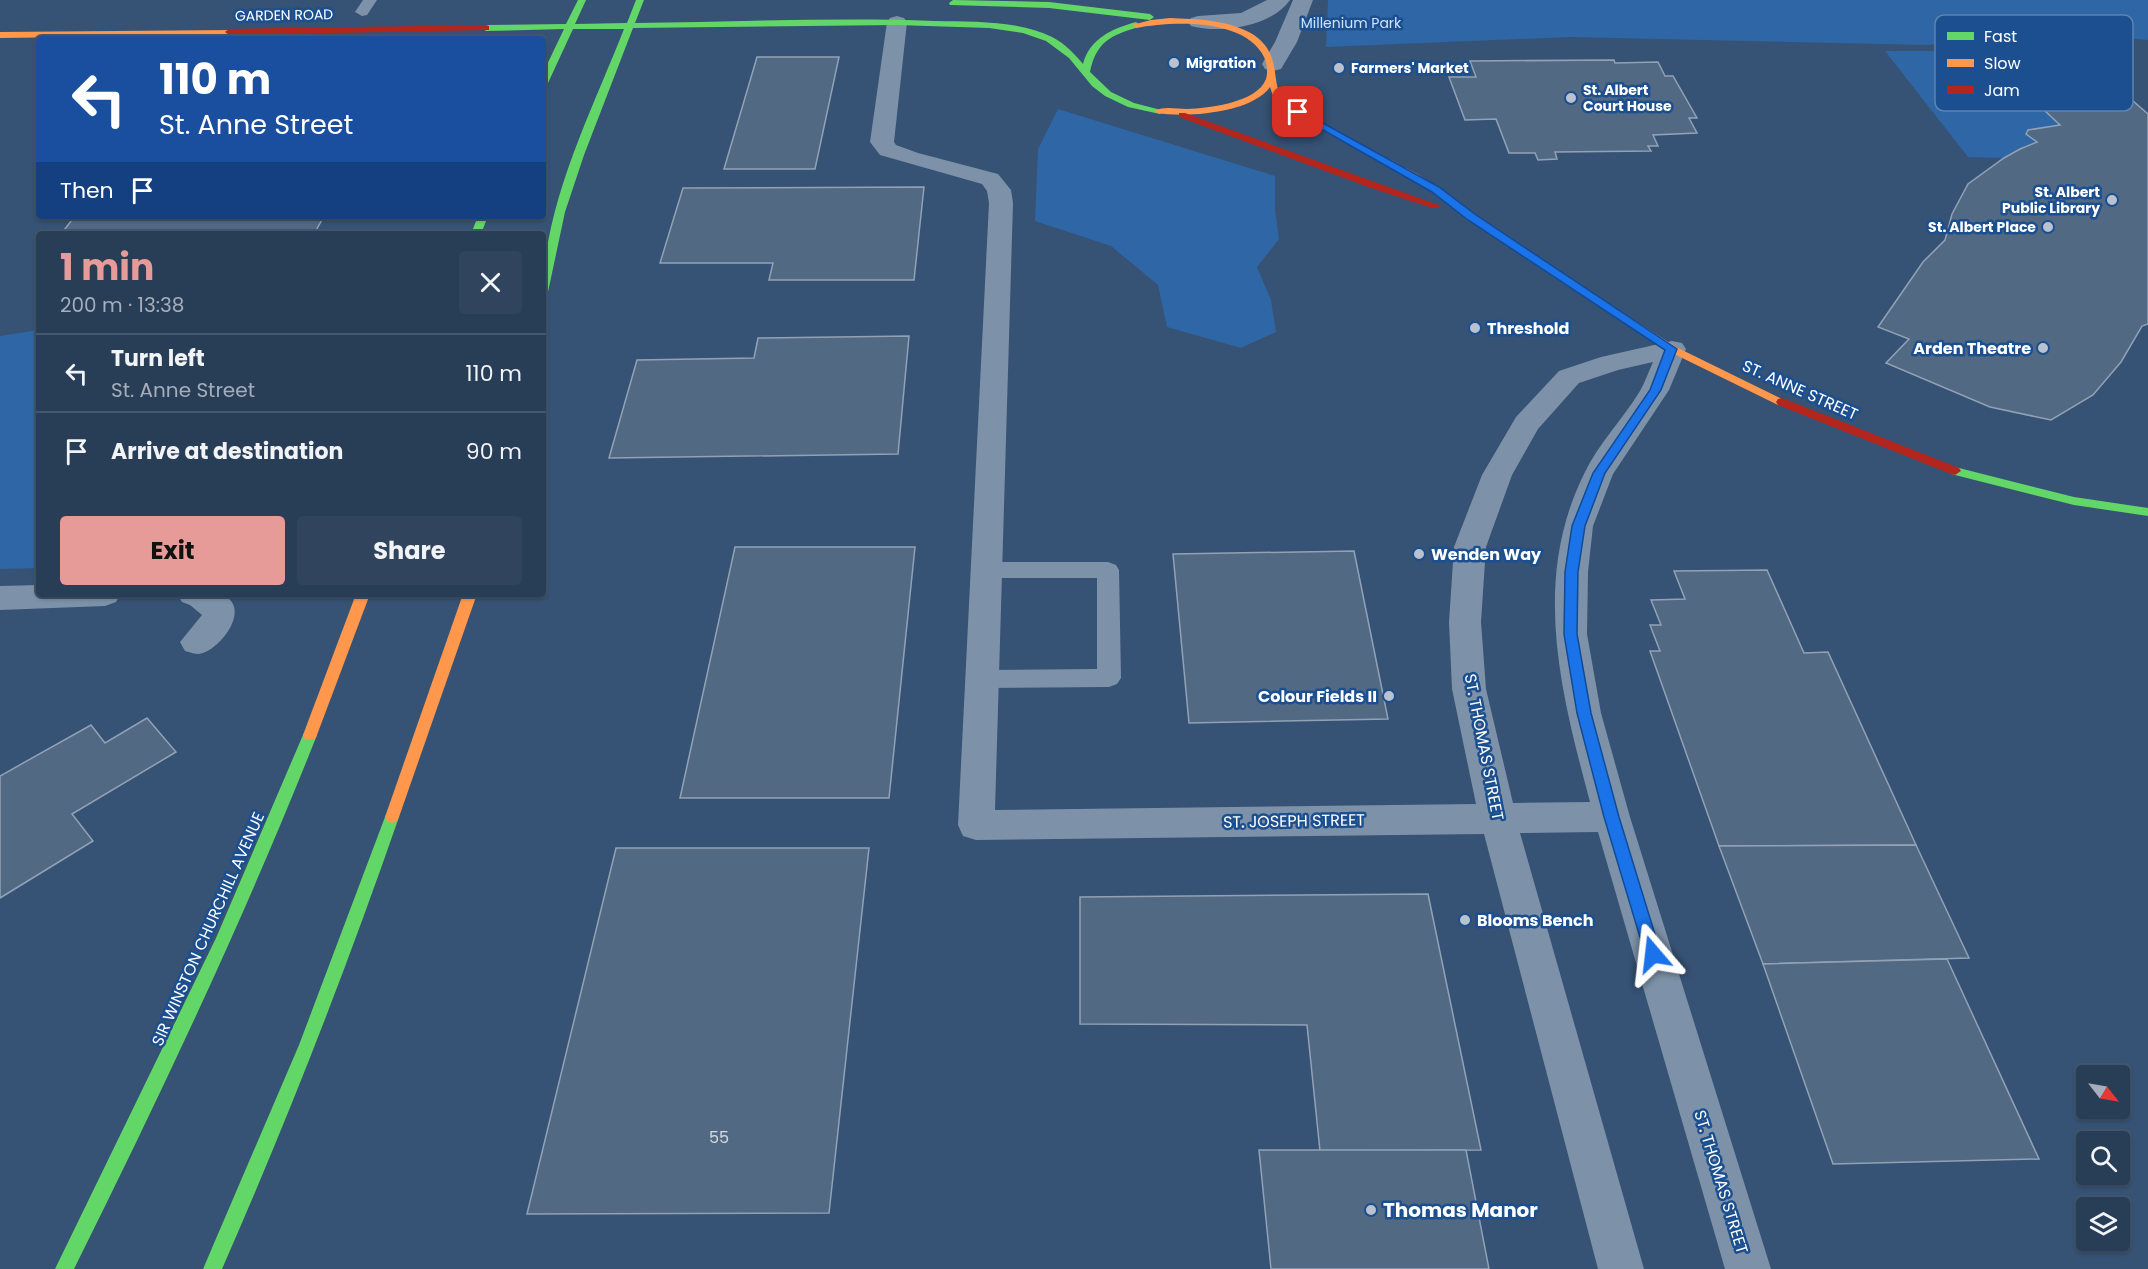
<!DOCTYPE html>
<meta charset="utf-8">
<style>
body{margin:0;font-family:Poppins,sans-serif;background:#30455d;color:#f1f3f6;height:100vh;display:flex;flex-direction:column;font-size:22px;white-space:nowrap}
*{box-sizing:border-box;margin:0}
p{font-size:20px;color:#a5aeba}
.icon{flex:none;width:33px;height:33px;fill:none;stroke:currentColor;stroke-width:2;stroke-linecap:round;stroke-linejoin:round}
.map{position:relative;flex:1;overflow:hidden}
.sheet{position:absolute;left:36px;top:231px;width:510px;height:366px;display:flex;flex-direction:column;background:#283e57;border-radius:6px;box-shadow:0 2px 4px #0004,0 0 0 2px #44576d}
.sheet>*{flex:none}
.guide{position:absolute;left:36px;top:36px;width:510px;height:183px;border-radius:6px;box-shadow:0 2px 4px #0004,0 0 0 2px #44576d;background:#1a4fa0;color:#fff;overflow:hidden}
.needle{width:39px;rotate:121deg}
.tools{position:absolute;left:2076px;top:1065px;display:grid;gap:12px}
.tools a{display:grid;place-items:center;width:54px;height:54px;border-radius:6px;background:#283e57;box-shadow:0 2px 4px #0004,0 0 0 2px #44576d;font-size:30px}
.pin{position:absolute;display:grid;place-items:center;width:51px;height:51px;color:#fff;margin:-26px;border-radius:12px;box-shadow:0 3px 9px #0006}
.me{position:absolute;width:66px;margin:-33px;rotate:343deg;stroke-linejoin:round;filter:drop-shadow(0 0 4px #0008)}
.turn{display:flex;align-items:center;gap:21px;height:126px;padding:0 24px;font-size:27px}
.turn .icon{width:78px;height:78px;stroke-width:2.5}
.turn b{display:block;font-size:42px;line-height:51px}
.then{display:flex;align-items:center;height:57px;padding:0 24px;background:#0003;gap:12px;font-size:22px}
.round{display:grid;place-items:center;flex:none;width:63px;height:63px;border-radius:6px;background:#30455d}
.summary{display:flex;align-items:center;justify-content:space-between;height:102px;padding:0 24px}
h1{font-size:36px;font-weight:700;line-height:45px;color:#e69b98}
.primary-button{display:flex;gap:12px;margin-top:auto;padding:12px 24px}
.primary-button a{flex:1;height:69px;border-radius:6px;background:#e69b98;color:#111;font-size:24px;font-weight:700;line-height:69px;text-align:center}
.primary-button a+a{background:#30455d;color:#f1f3f6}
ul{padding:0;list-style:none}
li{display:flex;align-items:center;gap:18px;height:78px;padding:0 24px;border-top:2px solid #44576d}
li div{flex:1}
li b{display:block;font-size:22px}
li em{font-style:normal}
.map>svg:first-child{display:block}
</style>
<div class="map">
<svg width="2148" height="1269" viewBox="0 0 2148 1269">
<rect width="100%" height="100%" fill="#365274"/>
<g fill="#2f66a5">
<polygon points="1328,0 2148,0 2148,40 2067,33 1927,45 1570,37 1326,47"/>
<polygon points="1885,51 1973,51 1989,65 1971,67 1965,72 1974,76 2012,80 2060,125 2028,130 2026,134 2037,142 2020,149 2004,158 1968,157"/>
<polygon points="1058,109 1275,176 1275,210 1279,239 1257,267 1271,300 1276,332 1241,348 1167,327 1158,285 1111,246 1035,221 1038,149"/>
<polygon points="38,330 39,568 0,569 0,336"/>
</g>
<g fill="#526984" stroke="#92a2b6" stroke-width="1.5">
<polygon points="2024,42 2033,50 2076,46 2094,61 2091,62 2103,75 2148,114 2148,324 2142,326 2121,362 2093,395 2051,420 1990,407 1886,363 1909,339 1878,327 1923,262 1945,240 1952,214 1968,184 2004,158 2020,149 2037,142 2026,134 2028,130 2060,125 2012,80 1974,76 1965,71 1971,67 1989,65 1973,51"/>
<polygon points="757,57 839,57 815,169 724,169"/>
<polygon points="1614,60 1615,63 1658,62 1665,76 1673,76 1697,118 1689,118 1697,133 1653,135 1658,146 1648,146 1651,151 1555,152 1557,159 1538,160 1535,153 1509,153 1496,119 1465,120 1449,77 1476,77 1470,61"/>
<polygon points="924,187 914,280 769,280 773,263 660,263 683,188"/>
<polygon points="75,216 324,216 314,234 61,234"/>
<polygon points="909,336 898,454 609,458 637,360 754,358 758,338"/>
<polygon points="735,547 915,547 889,798 680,798"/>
<polygon points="1354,551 1388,719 1189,723 1173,554"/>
<polygon points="1767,570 1804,653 1828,652 1916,845 1719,846 1650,651 1660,651 1650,625 1661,625 1651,600 1685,599 1674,571"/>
<polygon points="147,718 176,752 72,814 93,841 0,898 0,776 91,725 105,743"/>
<polygon points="1916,845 1969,958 1763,964 1719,846"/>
<polygon points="616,848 869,848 829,1213 527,1214"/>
<polygon points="1428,894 1481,1150 1320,1151 1307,1025 1080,1024 1080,897"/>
<polygon points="1947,959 2039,1159 1833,1164 1763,964"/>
<polygon points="1259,1150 1466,1150 1489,1269 1271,1269"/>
</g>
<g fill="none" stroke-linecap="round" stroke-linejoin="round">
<g fill="#7d92a8" fill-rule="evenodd">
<polygon points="363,0 377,0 367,15 362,16 355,12"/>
<polygon points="987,562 1108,562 1116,565 1119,570 1121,678 1117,684 1109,687 982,688 974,685 970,679 974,673 982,670 1097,669 1097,578 987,578 979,575 976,570 979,565"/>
</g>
<g fill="#7d92a8" fill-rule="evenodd">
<path d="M1267 0H1290C1271 27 1220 34 1191 26L1188 22 1191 18 1198 16 1241 13Z"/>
<polygon points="1293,0 1313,0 1297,42 1281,69 1273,71 1265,69 1262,64 1275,42"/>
<path d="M897 16 904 18 907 22 894 142 896 145 918 153 998 174 1011 190 1013 203 995 810 1476 804 1452 689 1449 622 1454 547 1482 475 1516 417 1559 371 1601 357 1672 341 1682 343 1686 349 1669 390 1613 474 1593 526 1588 572 1587 634 1601 713 1630 817 1771 1269H1725L1598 832 1520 833 1644 1269H1598L1484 834 976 840 963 836 958 825 989 203 987 191 982 184 880 155 870 142 887 22 890 18ZM1653 362C1649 371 1645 382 1640 391 1623 419 1598 444 1584 474 1531 581 1561 693 1590 802L1513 803 1486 689 1481 622 1486 547 1512 475 1538 429 1579 383 1618 370Z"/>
<polygon points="39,585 39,594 121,594 116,602 105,606 0,610 0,586"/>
<path d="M177 594C189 594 207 591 219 594 255 604 221 651 199 654 194 654 190 652 185 651L180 642 202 615 190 605 182 602Z"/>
</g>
<g fill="#63d668" fill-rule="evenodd">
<path d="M578 0H586L575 24 627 23 636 0H644L635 23C735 22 836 17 935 21 973 22 1018 20 1052 37 1064 43 1075 54 1083 64 1090 38 1112 29 1136 22L1140 25 1139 27C1111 35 1096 42 1090 72L1111 92 1134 103 1165 111 1160 114 1128 107 1105 96 1092 86 1069 58 1046 41 1023 33 989 28 897 25 633 28 584 155 565 212 548 292 543 295C543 205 592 111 624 29H573L548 83 543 86V73L564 29 486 31 482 28 486 25 566 24Z"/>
<polygon points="953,0 1049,2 1150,14 1154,17 1150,20 1049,8 950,5 949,3"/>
<polygon points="478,216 488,216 481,234 471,234"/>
<polygon points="1955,467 2074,497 2148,508 2148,516 2074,505 1951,474 1949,471"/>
<path d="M310 729 315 731 317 735C245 917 161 1094 74 1269H55L216 938 303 735 305 731Z"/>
<path d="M392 811 397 813 399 817C346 970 287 1121 222 1269H203L299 1045 385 817 387 813Z"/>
</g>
<g fill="#ff974d" fill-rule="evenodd">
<path d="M1170 18C1197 19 1230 20 1254 35 1284 56 1269 85 1284 98 1315 124 1359 143 1395 162 1406 169 1421 174 1430 183L1422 185 1295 115 1274 99 1270 87C1252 113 1186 118 1157 113L1155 111C1163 106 1177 109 1187 109 1208 108 1257 103 1266 79 1268 73 1267 63 1264 57 1245 18 1172 21 1136 28L1132 25 1151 20Z"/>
<polygon points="232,30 232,34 229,35 0,38 0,32"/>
<polygon points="1620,311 1676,347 1788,402 1786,405 1778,405 1668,351 1616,316 1615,314"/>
<polygon points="356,594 370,594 317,735 315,739 305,739 303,735"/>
<polygon points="463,594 477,594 399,817 397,821 392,823 387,821 385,817"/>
</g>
<g fill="#b3261e" fill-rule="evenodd">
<polygon points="486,25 489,26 489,30 229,35 225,32 229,29"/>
<polygon points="1179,113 1185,113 1441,206 1440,208 1432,208 1371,188 1179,117"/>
<polygon points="1425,180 1428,181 1476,215 1625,314 1620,317 1616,316 1468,219 1422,185 1422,181"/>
<polygon points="1782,398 1959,468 1961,471 1955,475 1951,474 1778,405 1776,402 1778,399"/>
</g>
</g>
<polygon fill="#1a73e8" stroke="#114b97" stroke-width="1.5" points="1295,111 1301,111 1439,187 1476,215 1677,349 1661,390 1605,473 1585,526 1578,572 1577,634 1591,713 1619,817 1661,954 1659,960 1653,962 1647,960 1645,954 1604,817 1577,713 1564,634 1565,572 1572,526 1593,473 1650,390 1665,350 1468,220 1432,192 1295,114"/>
<g fill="#b9c2ce" stroke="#1b4f8f" stroke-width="2">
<circle cx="1174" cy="63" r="6"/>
<circle cx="1339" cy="68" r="6"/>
<circle cx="1571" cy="98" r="6"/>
<circle cx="2112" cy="200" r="6"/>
<circle cx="2048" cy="227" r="6"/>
<circle cx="1475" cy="328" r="6"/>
<circle cx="2043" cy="348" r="6"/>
<circle cx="1419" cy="554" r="6"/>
<circle cx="1389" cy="696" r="6"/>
<circle cx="1465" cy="920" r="6"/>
<circle cx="1371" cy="1210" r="6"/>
</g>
<g text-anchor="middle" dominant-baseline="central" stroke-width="5" stroke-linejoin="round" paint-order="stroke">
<g font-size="14" fill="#fff" stroke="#1b4f8f">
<text transform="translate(284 15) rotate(-1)">GARDEN ROAD</text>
</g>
<g font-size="14" fill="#cfe3fa" stroke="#1b4f8f">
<text x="1351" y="23">Millenium Park</text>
</g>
<g font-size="14" font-weight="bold" fill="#fff" stroke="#1b4f8f" text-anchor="start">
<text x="1186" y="63">Migration</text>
<text x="1351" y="68">Farmers' Market</text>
<text x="1583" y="90">St. Albert<tspan x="1583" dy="16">Court House</tspan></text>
<text x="2100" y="192" text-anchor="end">St. Albert<tspan x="2100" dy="16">Public Library</tspan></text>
<text x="2036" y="227" text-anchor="end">St. Albert Place</text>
</g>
<g font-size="16" font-weight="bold" fill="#fff" stroke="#1b4f8f" text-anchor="start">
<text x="1487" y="328">Threshold</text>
<text x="2031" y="348" text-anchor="end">Arden Theatre</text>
<text x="1431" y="554">Wenden Way</text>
<text x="1377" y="696" text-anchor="end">Colour Fields II</text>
<text x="1477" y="920">Blooms Bench</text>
</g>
<g font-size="16" fill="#fff" stroke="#1b4f8f">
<text transform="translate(1800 390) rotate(24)">ST. ANNE STREET</text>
<text transform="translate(1484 747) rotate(79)">ST. THOMAS STREET</text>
<text transform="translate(1294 821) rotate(-1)">ST. JOSEPH STREET</text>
<text transform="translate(208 929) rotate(-66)">SIR WINSTON CHURCHILL AVENUE</text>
<text transform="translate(1721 1182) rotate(73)">ST. THOMAS STREET</text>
</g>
<g font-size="16" fill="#d4dae0">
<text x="719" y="1137">55</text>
</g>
<g font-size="20" font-weight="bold" fill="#fff" stroke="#1b4f8f" text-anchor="start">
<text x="1383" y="1210">Thomas Manor</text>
</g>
</g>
<rect x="1935" y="15" width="198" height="96" rx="9" fill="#1b4f8f" stroke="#5f84b1" stroke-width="1.5"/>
<rect x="1947" y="32" width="27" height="8" fill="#63d668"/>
<rect x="1947" y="59" width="27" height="8" fill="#ff974d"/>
<rect x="1947" y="86" width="27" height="8" fill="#b3261e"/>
<g font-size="16" fill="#fff">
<text x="1984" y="42">Fast</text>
<text x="1984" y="69">Slow</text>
<text x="1984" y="96">Jam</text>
</g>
</svg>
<div class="tools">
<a><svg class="needle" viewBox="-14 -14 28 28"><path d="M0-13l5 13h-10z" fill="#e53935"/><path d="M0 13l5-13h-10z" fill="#a5aeba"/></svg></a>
<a><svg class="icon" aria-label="search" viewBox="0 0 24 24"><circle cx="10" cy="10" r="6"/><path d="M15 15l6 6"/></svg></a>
<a><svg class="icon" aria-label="layers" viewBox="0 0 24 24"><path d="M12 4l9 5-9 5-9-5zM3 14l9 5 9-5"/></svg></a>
</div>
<div class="pin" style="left:1298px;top:112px;background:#d93025"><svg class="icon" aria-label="arrive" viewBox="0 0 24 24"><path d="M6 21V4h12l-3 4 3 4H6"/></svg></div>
<svg class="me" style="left:1653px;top:954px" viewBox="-20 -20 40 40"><path d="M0-17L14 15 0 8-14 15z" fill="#1a73e8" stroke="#fff" stroke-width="4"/></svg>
<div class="guide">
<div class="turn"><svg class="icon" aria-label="left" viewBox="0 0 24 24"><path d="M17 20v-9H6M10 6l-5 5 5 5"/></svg><div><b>110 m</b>St. Anne Street</div></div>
<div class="then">Then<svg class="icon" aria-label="arrive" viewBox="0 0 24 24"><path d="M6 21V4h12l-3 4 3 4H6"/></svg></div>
</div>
<section class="sheet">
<div class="summary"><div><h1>1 min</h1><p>200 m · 13:38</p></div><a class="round"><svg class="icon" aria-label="close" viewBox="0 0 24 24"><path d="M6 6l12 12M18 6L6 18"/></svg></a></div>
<ul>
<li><svg class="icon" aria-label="left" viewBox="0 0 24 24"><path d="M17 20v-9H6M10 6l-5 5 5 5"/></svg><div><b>Turn left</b><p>St. Anne Street</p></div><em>110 m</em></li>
<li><svg class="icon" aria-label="arrive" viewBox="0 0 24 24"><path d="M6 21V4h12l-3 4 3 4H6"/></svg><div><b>Arrive at destination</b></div><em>90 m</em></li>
</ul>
<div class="primary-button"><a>Exit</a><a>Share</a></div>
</section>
</div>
